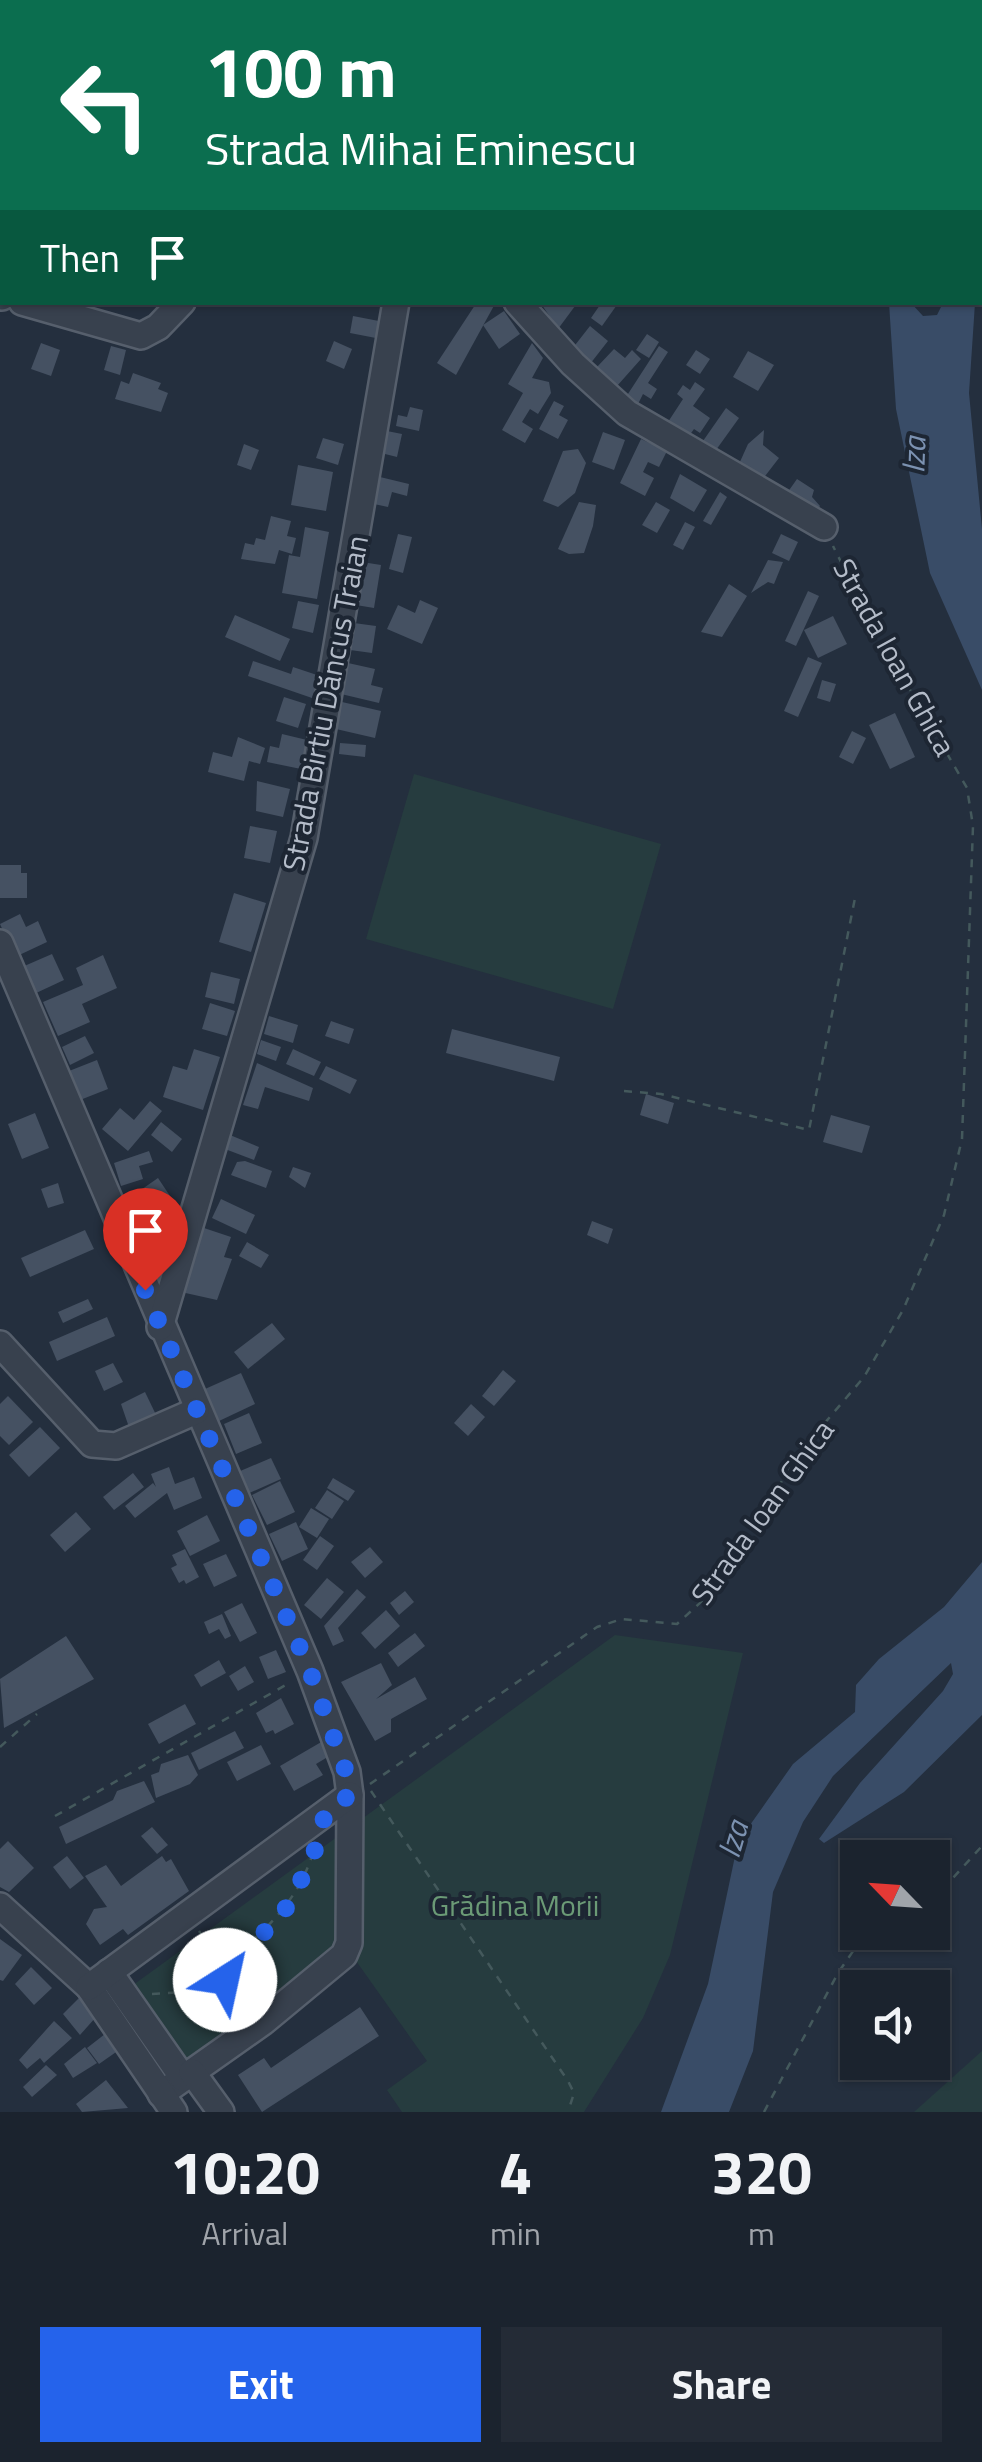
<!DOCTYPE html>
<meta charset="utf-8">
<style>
body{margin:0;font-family:"Titillium Web",sans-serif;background:#242b36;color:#f1f3f6;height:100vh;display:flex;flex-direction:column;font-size:38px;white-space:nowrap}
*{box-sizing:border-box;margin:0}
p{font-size:32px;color:#a0a4aa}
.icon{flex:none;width:55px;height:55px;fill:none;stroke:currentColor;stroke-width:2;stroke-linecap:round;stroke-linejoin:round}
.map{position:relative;height:2112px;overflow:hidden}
.drawer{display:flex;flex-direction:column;background:#1b232e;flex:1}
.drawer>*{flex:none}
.banner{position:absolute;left:0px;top:0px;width:982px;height:305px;box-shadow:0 2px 8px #0004,0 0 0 2px #39404a;background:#0b6e4f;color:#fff;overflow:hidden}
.needle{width:65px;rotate:295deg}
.tools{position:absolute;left:840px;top:1840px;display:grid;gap:20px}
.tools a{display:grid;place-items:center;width:110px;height:110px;border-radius:0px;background:#1b232e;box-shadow:0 2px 8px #0004,0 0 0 2px #39404a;font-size:50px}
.pin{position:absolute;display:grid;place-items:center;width:85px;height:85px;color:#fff;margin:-102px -42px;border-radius:50% 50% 50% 0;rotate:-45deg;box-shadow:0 0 10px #0007}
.pin .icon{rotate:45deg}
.me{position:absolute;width:110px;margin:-55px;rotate:35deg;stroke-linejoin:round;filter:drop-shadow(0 0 8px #0008)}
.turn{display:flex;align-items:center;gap:35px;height:210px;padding:0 40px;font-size:45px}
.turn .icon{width:130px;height:130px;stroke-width:2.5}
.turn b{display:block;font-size:70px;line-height:85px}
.then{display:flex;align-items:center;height:95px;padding:0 40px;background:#0003;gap:20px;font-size:38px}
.eta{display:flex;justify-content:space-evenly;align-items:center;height:170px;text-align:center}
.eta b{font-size:60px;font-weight:700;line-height:70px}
.button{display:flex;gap:20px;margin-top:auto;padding:20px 40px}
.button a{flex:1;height:115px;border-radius:0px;background:#2563eb;color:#fff;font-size:40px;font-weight:700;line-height:115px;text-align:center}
.button a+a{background:#242b36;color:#f1f3f6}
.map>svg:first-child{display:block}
</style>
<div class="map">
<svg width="982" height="2112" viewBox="0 0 982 2112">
<rect width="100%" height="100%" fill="#242f3e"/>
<g fill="#263c3f">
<polygon points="414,774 661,844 613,1009 366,939"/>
<polygon points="615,1635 743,1653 670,1955 643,2018 584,2112 402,2112 387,2090 427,2061 354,1958 191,2081 129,1988"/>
<polygon points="982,2051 982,2112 914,2112"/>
</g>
<g fill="#394c67">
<polygon points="889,303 911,303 923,316 937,315 943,303 975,303 969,393 982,529 982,690 930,573 896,409"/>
<polygon points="982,1562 982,1715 904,1792 824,1843 819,1839 860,1783 943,1691 953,1674 951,1663 833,1776 803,1822 773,1892 753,2051 729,2112 661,2112 708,1984 738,1842 793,1764 855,1712 856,1685 879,1659 944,1607"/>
</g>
<g fill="#455162">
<polygon points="477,302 496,302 456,375 437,363"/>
<polygon points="540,302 578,302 558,329"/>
<polygon points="602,302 619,302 602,326 591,318"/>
<polygon points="504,311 520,334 499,349 483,325"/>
<polygon points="353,316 384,322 381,339 350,333"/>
<polygon points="590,326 608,341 590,364 572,349"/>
<polygon points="647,334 659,342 649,358 636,350"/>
<polygon points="334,341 352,349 344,369 326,361"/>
<polygon points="41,343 60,350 51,376 31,369"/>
<polygon points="532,343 543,358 532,378 549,382 551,393 538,414 530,409 522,422 533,429 525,443 502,430 523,393 508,384"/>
<polygon points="111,346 126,350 120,375 104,370"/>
<polygon points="659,346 668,352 648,383 657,389 651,399 643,394 638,404 626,397"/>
<polygon points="614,349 625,358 632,350 641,359 617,386 597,367"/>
<polygon points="696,350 710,359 700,374 686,365"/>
<polygon points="748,351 774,365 758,391 733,377"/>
<polygon points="133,373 161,383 158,389 168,393 161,412 115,399 121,381 129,384"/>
<polygon points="695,382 705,389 693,406 710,418 700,433 694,429 689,436 668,422 683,399 677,394 683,385 690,390"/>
<polygon points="554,401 564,406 559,415 568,420 558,439 539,429"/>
<polygon points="410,407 423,410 419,431 396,426 398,415 407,417"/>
<polygon points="726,408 739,418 716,450 703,441"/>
<polygon points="382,430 402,434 397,457 377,452"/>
<polygon points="764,430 763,445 779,458 762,480 739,464 748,444"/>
<polygon points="603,432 625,440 614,470 592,462"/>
<polygon points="323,438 344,444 338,465 316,458"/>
<polygon points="641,439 667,451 659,467 648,462 643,472 654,478 645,496 620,483"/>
<polygon points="244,444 259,450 251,470 237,465"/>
<polygon points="578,449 586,463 575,493 558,507 543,501 563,451"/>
<polygon points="298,465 333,472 326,511 291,505"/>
<polygon points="680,474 707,490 694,512 670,498"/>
<polygon points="380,477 409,484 407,496 392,492 388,507 374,504"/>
<polygon points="797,479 814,490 812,497 820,506 814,515 785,496"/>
<polygon points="720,492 727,497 711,525 703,521"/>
<polygon points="579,502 596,505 593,526 584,553 569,554 558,549"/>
<polygon points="656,502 670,510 657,533 642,525"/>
<polygon points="271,516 291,521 287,536 296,538 292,554 279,550 275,564 241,559 245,543 254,545 256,538 265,540"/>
<polygon points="685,522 695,527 683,550 673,545"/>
<polygon points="305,527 329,532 317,599 282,593 289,555 300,557"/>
<polygon points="398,534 412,537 403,573 389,569"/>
<polygon points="781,534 798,542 789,561 772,553"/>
<polygon points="768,560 783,562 774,584 768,582 751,593"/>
<polygon points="362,562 381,565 374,608 356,605"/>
<polygon points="729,584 747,596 722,637 701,632"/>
<polygon points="808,591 819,596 796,646 785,641"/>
<polygon points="420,600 438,608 422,644 387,629 398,605 415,613"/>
<polygon points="298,601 319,605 313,633 292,628"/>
<polygon points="235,615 290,639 280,661 225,637"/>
<polygon points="833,616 847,644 818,658 804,630"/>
<polygon points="354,623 376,626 372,653 350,650"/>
<polygon points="808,657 822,663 798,717 784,711"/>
<polygon points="253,661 291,674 293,667 320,676 312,698 248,676"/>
<polygon points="348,663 375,669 371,685 383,688 379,703 341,694"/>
<polygon points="822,680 836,684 830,702 817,698"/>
<polygon points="284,697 306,704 298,728 276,721"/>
<polygon points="342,702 381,711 375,738 336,729"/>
<polygon points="895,713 915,757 890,769 869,725"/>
<polygon points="852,731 866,738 853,764 839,757"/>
<polygon points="282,734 307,740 301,769 267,762 270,746 279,748"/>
<polygon points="238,737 265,748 260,764 249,761 244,781 208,772 213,752 232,757"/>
<polygon points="340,743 366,745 365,757 339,754"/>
<polygon points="257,781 290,789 283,817 256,811"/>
<polygon points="250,826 277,831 270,863 244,858"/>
<polygon points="0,865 21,865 21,873 27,873 27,898 0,898"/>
<polygon points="234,893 266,903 251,952 219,942"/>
<polygon points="20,914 26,927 38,921 47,942 15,957 0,924"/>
<polygon points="52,954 64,980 34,994 22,967"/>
<polygon points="103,955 117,988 82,1004 90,1022 58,1036 43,1002 83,985 76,968"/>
<polygon points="211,972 240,979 234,1004 205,997"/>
<polygon points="210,1003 235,1011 227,1036 202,1029"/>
<polygon points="269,1016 298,1025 293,1043 264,1034"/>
<polygon points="331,1021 354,1029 349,1044 325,1036"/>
<polygon points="452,1029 560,1057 554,1081 446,1053"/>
<polygon points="85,1036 94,1053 70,1065 62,1047"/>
<polygon points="261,1040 281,1047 276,1061 257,1054"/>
<polygon points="194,1049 220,1057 203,1110 163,1097 173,1066 187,1070"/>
<polygon points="293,1049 321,1062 314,1076 286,1064"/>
<polygon points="97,1060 108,1089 80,1100 69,1071"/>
<polygon points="257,1063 313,1088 309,1101 265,1087 258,1109 243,1105"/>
<polygon points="326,1066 357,1080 350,1094 319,1079"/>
<polygon points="646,1094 674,1103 668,1124 640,1115"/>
<polygon points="150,1101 162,1111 128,1151 102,1129 120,1108 134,1120"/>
<polygon points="35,1113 49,1148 22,1159 8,1124"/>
<polygon points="831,1115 870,1126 862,1153 823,1142"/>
<polygon points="161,1122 182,1139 172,1152 151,1135"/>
<polygon points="230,1135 259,1147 254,1160 225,1149"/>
<polygon points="149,1151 153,1162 139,1166 143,1179 121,1186 114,1163"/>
<polygon points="245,1161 272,1171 266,1188 231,1175 237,1162"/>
<polygon points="293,1167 311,1173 305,1188 289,1177"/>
<polygon points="158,1178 174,1202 141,1225 125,1201"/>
<polygon points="58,1183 64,1203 48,1208 41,1189"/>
<polygon points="221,1199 255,1215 246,1234 212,1218"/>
<polygon points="592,1221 613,1229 608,1244 587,1235"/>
<polygon points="170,1227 172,1270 155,1279 137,1244"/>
<polygon points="204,1228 231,1237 224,1257 232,1259 217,1300 181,1292"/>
<polygon points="85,1230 94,1249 30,1277 21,1258"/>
<polygon points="247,1242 269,1255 261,1268 239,1256"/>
<polygon points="88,1299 93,1309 63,1323 58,1312"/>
<polygon points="107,1317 115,1336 57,1361 49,1342"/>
<polygon points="272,1323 285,1339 248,1369 234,1352"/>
<polygon points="113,1363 123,1382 104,1391 95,1371"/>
<polygon points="503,1370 516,1381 494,1406 482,1396"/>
<polygon points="241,1373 255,1404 219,1421 205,1389"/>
<polygon points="145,1392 159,1421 131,1433 121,1404"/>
<polygon points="8,1396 33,1422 9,1445 0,1436 0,1404"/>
<polygon points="471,1404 485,1417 468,1436 454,1423"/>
<polygon points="249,1413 262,1443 236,1454 224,1424"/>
<polygon points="40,1427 60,1448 29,1477 9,1455"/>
<polygon points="271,1458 281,1479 247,1494 238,1472"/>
<polygon points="169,1467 175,1484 194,1477 202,1498 174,1510 167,1493 135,1518 125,1506 153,1483 156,1487 151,1474"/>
<polygon points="133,1473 144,1487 114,1510 103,1497"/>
<polygon points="333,1478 355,1491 348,1501 327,1488"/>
<polygon points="280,1481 295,1512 267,1525 252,1495"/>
<polygon points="327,1490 344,1501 332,1519 315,1508"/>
<polygon points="311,1508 329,1519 317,1538 299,1527"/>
<polygon points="76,1512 91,1529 65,1552 50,1535"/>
<polygon points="207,1515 220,1541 190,1556 177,1531"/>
<polygon points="296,1522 308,1549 282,1561 269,1534"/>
<polygon points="320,1536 334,1546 317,1570 303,1560"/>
<polygon points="370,1547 383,1562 365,1578 351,1562"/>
<polygon points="185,1549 199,1577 186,1584 184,1580 179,1583 171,1568 177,1565 172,1555"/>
<polygon points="226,1554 237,1576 214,1587 203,1564"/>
<polygon points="327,1578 344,1592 321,1619 304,1605"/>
<polygon points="357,1589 366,1597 338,1628 344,1641 333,1646 324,1626"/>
<polygon points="405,1591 414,1602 399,1615 390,1603"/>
<polygon points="242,1603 257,1633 240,1642 224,1612"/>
<polygon points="386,1610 400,1626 375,1649 361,1633"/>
<polygon points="222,1614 231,1636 225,1639 219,1629 209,1634 204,1622"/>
<polygon points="415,1633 425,1646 398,1667 388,1653"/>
<polygon points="66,1636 94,1679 4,1728 0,1679"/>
<polygon points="276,1650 286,1672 268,1679 259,1657"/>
<polygon points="219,1660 226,1673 201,1687 194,1675"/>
<polygon points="381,1663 392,1685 376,1699 415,1677 427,1699 391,1719 391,1732 375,1741 341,1682"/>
<polygon points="245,1666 254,1682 238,1691 229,1676"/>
<polygon points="281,1698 294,1724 275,1734 273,1730 266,1733 256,1713"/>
<polygon points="185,1704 196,1724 159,1744 148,1724"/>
<polygon points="235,1731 244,1748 199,1770 191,1753"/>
<polygon points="323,1741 331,1755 316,1764 323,1775 294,1791 280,1766"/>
<polygon points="261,1745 271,1764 237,1781 227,1762"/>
<polygon points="188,1755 198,1775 190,1784 156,1798 151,1775 159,1772 161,1764"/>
<polygon points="144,1781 155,1802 66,1844 59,1827 113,1800 117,1791"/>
<polygon points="152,1827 168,1845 157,1854 141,1836"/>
<polygon points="8,1841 34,1868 9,1892 0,1887 0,1849"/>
<polygon points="67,1856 84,1878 70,1889 53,1867"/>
<polygon points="162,1856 166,1862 171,1859 189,1891 128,1935 123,1929 100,1945 86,1924 94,1909 107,1907 85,1876 106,1865 121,1886"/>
<polygon points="0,1939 22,1955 3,1981 0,1980"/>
<polygon points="31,1967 52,1988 34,2005 15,1984"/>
<polygon points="79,1998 96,2017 80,2035 63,2014"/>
<polygon points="360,2007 379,2036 262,2112 238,2075 264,2058 271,2068"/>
<polygon points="54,2021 72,2038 44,2063 40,2058 27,2069 19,2060"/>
<polygon points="105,2034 119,2050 99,2064 87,2048"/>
<polygon points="85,2047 97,2063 73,2078 64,2064"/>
<polygon points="46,2065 57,2075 32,2097 23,2087"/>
<polygon points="106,2080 128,2108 82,2112 76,2104"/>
</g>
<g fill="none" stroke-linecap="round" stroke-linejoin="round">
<defs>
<g id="minor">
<polyline points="299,2 300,0"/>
<polyline points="0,296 2,297"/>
<polyline points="22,302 141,336 158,327 182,302"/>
<polyline points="517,302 573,364 627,413 824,527"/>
<polyline points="0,943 310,1671 347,1772 350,1795 349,1943 344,1955 263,2022 161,2094"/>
<polyline points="160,1327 304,838 396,302"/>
<polyline points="0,1344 92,1444 116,1446 196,1411"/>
<polyline points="0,1906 89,1987 174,2112"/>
<polyline points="109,1972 183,2078"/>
<polyline points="89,1987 350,1795"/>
<polyline points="192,2072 221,2112"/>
</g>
</defs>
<use href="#minor" stroke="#565f6c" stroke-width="30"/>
<g stroke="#44595c" stroke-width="2.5" stroke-dasharray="8 8" stroke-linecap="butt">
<polyline points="624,1091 661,1094 809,1130 856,893"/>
<polyline points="0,1747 37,1714"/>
<polyline points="370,1784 597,1627 622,1619 677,1624 714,1590 800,1452 864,1377 903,1310 944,1215 962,1139 973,826 967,788 873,626 833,546"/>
<polyline points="371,1791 568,2081 574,2093 568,2112"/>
<polyline points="55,1816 291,1682"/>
<polyline points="932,1901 982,1846"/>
<polyline points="199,1931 215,1953"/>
<path d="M232 1959C271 1925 301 1897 315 1846"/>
<polyline points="229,1978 211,1976 211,1958 219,1953 232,1959 235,1968 229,1978 250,2005"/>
<polyline points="152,1994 182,1992 210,1977"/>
<polyline points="764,2112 838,1973 858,1944 882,1932"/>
</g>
<use href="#minor" stroke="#38414e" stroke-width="25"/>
</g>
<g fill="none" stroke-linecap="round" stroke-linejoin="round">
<polyline stroke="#2563eb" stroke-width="18" stroke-dasharray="0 32.4" points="145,1290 310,1671 346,1772 350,1795 326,1811 312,1860 280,1919 232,1959 234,1968 225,1980"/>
</g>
<g text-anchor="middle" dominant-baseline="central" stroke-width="8" stroke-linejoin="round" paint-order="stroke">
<g font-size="30" fill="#b4bcc9" stroke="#1d2633">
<text transform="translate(895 657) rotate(61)">Strada Ioan Ghica</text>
<text transform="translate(325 703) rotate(-79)">Strada Birtiu Dăncus Traian</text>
<text transform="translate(762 1512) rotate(-54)">Strada Ioan Ghica</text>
</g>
<g font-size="30" fill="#6b9a76" stroke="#1d2633">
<text x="515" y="1905">Grădina Morii</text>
</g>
<g font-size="32" font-style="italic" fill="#7c92b1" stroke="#1d2633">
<text transform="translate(913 455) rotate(-88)">Iza</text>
<text transform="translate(732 1839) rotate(-74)">Iza</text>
</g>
</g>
</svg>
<div class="tools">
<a><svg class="needle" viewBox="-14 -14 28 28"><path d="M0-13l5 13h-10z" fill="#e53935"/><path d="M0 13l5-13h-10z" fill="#a0a4aa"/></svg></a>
<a><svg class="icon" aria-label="sound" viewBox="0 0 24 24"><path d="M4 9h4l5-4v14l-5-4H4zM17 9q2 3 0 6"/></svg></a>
</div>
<div class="pin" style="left:145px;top:1290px;background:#d93025"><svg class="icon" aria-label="arrive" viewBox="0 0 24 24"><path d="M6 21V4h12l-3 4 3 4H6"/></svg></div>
<svg class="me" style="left:225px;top:1980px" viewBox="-20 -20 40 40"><circle r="19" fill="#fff"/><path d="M0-13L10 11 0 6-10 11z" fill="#2563eb"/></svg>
<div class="banner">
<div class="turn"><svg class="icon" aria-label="left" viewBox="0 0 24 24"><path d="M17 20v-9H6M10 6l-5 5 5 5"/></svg><div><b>100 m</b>Strada Mihai Eminescu</div></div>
<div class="then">Then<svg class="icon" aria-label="arrive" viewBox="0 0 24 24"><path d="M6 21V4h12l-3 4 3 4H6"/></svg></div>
</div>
</div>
<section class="drawer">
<div class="eta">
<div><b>10:20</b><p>Arrival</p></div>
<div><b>4</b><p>min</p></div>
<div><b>320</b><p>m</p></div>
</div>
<div class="button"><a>Exit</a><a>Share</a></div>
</section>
